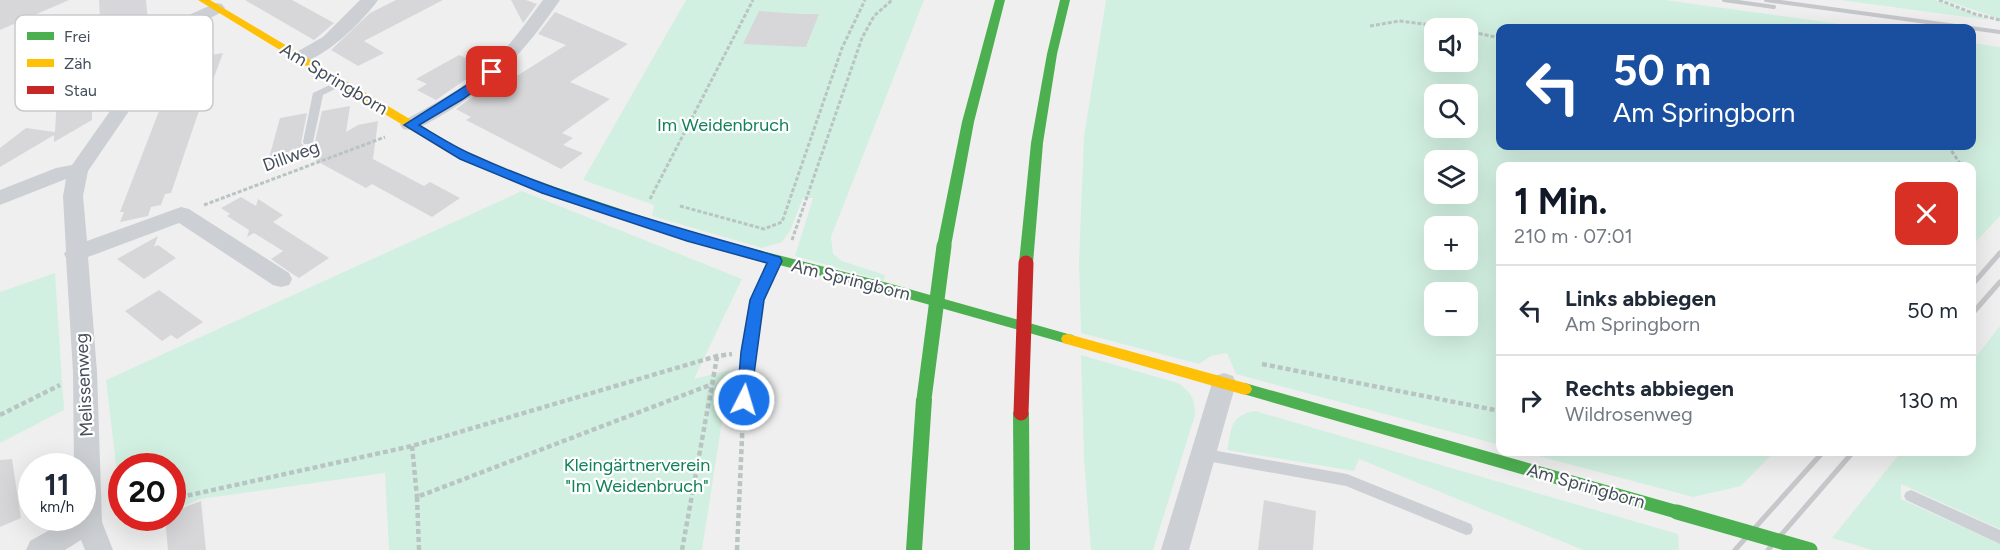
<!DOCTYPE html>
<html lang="de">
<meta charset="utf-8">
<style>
body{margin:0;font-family:Figtree,sans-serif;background:#f2f2f3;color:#1f2937;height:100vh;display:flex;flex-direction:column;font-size:22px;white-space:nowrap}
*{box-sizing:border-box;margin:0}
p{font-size:20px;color:#747a83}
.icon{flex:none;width:33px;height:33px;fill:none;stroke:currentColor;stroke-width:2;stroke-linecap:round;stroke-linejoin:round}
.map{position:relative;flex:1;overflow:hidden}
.drawer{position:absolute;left:1496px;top:162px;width:480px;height:294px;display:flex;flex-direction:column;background:#fff;border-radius:12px;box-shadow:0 6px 24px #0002}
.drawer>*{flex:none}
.top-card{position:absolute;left:1496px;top:24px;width:480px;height:126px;border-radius:12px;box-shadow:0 6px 24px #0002;background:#1a4fa0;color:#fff;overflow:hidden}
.buttons{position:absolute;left:1424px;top:18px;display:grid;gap:12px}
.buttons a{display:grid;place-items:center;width:54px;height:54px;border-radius:12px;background:#fff;box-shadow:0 6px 24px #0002;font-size:30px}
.speed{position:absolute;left:18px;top:453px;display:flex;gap:12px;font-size:30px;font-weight:700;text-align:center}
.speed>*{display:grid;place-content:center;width:78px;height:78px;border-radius:50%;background:#fff;box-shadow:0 6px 24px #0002;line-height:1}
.speed small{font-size:15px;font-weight:400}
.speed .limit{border:9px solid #d22;background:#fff;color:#111}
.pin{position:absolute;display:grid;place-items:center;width:51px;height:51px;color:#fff;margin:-26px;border-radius:12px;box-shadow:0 3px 9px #0006}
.me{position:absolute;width:66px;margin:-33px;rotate:5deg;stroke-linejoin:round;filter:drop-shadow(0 0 4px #0008)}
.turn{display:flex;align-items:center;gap:21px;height:126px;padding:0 18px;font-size:27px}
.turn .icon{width:78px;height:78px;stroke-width:2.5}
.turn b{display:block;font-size:42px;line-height:51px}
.round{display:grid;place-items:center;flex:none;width:63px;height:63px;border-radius:12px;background:#f2f2f3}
.head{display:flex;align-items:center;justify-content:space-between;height:102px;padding:0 18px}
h1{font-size:36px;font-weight:700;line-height:45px;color:#111827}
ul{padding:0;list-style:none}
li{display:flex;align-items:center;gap:18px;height:90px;padding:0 18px;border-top:2px solid #e0e1e3}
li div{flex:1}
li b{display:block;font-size:22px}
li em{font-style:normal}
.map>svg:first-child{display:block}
</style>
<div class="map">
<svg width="2000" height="550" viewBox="0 0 2000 550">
<rect width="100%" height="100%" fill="#f0efef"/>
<g fill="#d2f0e1" fill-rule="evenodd">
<polygon points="686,0 924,0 831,237 833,254 842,261 885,275 884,281 795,256 813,198 803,198 790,231 782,242 762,248 652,216 654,205 583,180"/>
<path d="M1106 0H1665L1868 28H1500V146H1971V43L2000 47V216L1971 247V166H1500V445L1236 374 1227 353 1211 356 1199 364 1081 333 1079 262 1084 136ZM1434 28H1467V62H1434ZM1434 94H1467V128H1434ZM1434 160H1467V194H1434ZM1434 226H1467V260H1434ZM1434 292H1467V326H1434Z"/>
<polygon points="1840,0 2000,0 2000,19 1945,0 1935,0 1989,20"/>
<polygon points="522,191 742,279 694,379 730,370 702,550 389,550 385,473 200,499 173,511 172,466 122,466 121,507 106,380"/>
<polygon points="55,273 64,410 0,443 0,292"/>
<polygon points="2000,326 2000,529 1901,484 1901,499 2000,544 2000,550 1872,550 1832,538 1901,452 1971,452 1971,363"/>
<path d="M1081 355 1178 383C1191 392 1195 399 1195 415L1153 550H1091L1084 459Z"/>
<path d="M1255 411 1678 534 1679 550H1583L1359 459 1354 471 1227 450C1232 428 1230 415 1255 411Z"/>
<polygon points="1523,452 1774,452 1741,486 1693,497"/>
</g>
<g fill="#d7d7d9">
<polygon points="0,0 69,0 0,30"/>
<polygon points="99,0 146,0 148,21 138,23 138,33 128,35 129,46 118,49 118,61 108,64 109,92 96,79 96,85 92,87 92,120 54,142 54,135 0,167 0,148 26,128 55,132 58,78 83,67 77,60 94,52 87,46 101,40"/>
<polygon points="245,0 292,0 334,23 314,40"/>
<polygon points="396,0 443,0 364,41 384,53 358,66 331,50 370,13"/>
<polygon points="511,0 526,0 537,4 523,23"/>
<polygon points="759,11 800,14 819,14 806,47 743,44"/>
<polygon points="555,12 628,44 570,82 610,99 562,133 573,138 563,145 583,153 561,169 466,120 471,117 456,109 502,74 512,79 566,45 538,34"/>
<polygon points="223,53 206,99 203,99 171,193 165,194 161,205 151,207 148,216 120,222 124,212 120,212 161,106 168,105 187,59"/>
<polygon points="459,55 485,66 436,100 417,90 427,84 416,79"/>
<polygon points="350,106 346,132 358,125 378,121 373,159 424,186 430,182 460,198 432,217 372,184 366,188 293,148 289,165 266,169 280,118 307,113 301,143 304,146 312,146 315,142 322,111"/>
<polygon points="241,197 256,206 258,199 283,215 273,222 329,258 299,278 291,273 271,259 283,251 254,233 247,237 249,230 227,216 230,214 221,208"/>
<polygon points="158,236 154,247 158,245 176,258 144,279 117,259"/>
<polygon points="159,290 203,322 177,339 171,335 162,341 125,311"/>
<polygon points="12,459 21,518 0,527 0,460"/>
<polygon points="1264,500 1316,511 1313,550 1258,550"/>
<polygon points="201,501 206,550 168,550 165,518 172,518 172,512"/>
</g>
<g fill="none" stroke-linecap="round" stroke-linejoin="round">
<g stroke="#b8c5c3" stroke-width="3" stroke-dasharray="4 2" stroke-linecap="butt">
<polyline points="1939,0 1975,14 2000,20"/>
<polyline points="1370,26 1399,21 1454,28"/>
<polyline points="1467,31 1500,38"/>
<polyline points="1948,146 1962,166"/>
<polyline points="650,199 753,0"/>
<polyline points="204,205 385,137"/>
<polyline points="680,206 764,229 782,222 842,48 865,0"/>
<polyline points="792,240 862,38 874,16 892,0"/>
</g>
<g stroke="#b8c5c3" stroke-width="4.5" stroke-dasharray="5 3" stroke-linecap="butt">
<polyline points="1262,364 1500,411"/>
<polyline points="0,415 60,385"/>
<polyline points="412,446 417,497"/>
<polyline points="172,499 412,446 717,356 732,354"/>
<polyline points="419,550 417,497 710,385"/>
<polyline points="682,550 717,357"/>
<polyline points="737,550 743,415"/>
</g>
<g fill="#cccfd3" fill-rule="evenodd">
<polygon points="340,80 345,83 343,85 323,95 313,142 312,144 304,144 303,142 313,93"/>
<polygon points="775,256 781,260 763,300 751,400 749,404 744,405 739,404 737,400 751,300 769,260"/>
<polygon points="1201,448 1347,474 1471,524 1473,529 1471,534 1466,535 1346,486 1201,460 1196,458 1194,454 1196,450"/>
<polygon points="1911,490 2000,530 2000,544 1906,500 1904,496 1906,492"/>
</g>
<g fill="#cccfd3" fill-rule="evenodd">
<path d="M360 0H378C365 19 317 68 293 62L290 58 293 54 323 37Z"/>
<path d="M543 0H560C523 54 494 85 437 118 426 124 416 132 403 129L400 125 403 121C432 105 461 90 486 68 509 48 525 24 543 0Z"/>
<polygon points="216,3 222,4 225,8 222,12 196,25 175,44 88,171 83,196 87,241 181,207 189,209 289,273 292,279 289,285 281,287 273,285 179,223 88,257 97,372 102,522 113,550 85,550 81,540 65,550 26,550 30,541 71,518 82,518 82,466 74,466 73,372 66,258 64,254 66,251 63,196 66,179 0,205 0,190 56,168 72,165 163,36 184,17"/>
<polygon points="1224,373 1233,376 1236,383 1189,550 1161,550 1212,383 1215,376"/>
</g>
<g fill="#4caf50" fill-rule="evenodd">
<polygon points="995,0 1005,0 974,122 951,246 944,251 937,246 962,122"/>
<polygon points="1060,0 1070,0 1057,54 1043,143 1033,263 1026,268 1019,263 1031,143 1047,54"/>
<polygon points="549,185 695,234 884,282 1068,334 1073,335 1075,339 1073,343 1068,344 884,292 687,241 545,192 543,189"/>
<polygon points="1245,383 1677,505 1683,507 1685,512 1683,517 1677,519 1240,393 1238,389 1240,385"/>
<polygon points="924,393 929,395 932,399 922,550 906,550 916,399 919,395"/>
<polygon points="1021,407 1026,409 1029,413 1030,550 1014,550 1013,413 1016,409"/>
</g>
<g fill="#ffc107" fill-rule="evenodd">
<polygon points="198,0 210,0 455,146 515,173 553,186 555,189 553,192 545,192 507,179 447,152"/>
<polygon points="1068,334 1245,383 1250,385 1252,389 1250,393 1245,395 1063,343 1061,339 1063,335"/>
</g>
<g stroke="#c6c7ca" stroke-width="4">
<polyline points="1724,0 1774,7"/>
<polyline points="1766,0 2000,32"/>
</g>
<g stroke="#c6c7ca" stroke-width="5">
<polyline points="1971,286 2000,253"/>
<polyline points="1971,315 2000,282"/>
<polyline points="1735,550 1823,452"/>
<polyline points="1768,550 1853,452"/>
</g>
<g stroke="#4caf50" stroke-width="15">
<polyline points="924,399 944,246"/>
<polyline points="1677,512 1810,550"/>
</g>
<polyline stroke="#c62828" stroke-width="15" points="1021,413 1026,263"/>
</g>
<path fill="#1a73e8" stroke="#114b97" stroke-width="1.5" d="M492 69 498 72 496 75 463 99 419 125C436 135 453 146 471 154 570 199 676 227 780 257L782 261 764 300 750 404H739L737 400 741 352 750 300 767 263 687 241 542 193 460 159 404 125Z"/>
<g text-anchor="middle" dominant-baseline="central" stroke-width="4.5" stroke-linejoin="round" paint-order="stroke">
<g font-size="18" fill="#454e5c" stroke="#fff">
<text transform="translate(334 79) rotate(31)">Am Springborn</text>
<text transform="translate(291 156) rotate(-20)">Dillweg</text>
<text transform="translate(851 280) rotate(14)">Am Springborn</text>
<text transform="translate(84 385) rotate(-93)">Melissenweg</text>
<text transform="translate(1586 486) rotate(16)">Am Springborn</text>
</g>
<g font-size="18" fill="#118259" stroke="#fff">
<text x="723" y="125">Im Weidenbruch</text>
<text x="637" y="465">Kleingärtnerverein<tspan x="637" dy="21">"Im Weidenbruch"</tspan></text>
</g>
</g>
<rect x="15" y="15" width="198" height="96" rx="9" fill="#fff" stroke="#c7cace" stroke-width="1.5"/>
<rect x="27" y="32" width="27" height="8" fill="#4caf50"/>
<rect x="27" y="59" width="27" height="8" fill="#ffc107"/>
<rect x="27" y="86" width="27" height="8" fill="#c62828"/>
<g font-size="16" fill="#454e5c">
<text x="64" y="42">Frei</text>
<text x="64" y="69">Zäh</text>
<text x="64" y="96">Stau</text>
</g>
</svg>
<div class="buttons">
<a><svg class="icon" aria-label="sound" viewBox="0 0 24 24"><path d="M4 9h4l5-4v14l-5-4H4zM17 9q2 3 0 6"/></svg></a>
<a><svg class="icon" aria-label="search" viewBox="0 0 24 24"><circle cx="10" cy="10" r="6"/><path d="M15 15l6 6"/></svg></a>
<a><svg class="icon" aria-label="layers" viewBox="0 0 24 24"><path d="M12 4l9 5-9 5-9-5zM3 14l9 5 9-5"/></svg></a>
<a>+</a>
<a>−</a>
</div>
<div class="speed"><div>11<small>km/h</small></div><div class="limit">20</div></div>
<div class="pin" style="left:492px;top:72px;background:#d93025"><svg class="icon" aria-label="arrive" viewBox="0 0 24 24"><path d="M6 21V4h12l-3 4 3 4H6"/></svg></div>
<svg class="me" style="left:744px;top:400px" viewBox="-20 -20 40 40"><circle r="17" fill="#1a73e8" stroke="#fff" stroke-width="3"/><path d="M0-11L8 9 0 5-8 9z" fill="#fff"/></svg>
<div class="top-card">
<div class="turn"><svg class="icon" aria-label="left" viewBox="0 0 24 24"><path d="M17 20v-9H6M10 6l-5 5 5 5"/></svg><div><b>50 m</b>Am Springborn</div></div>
</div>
<section class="drawer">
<div class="head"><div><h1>1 Min.</h1><p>210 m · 07:01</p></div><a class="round" style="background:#d93025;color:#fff"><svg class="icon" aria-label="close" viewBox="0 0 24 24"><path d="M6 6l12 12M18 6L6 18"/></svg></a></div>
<ul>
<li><svg class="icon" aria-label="left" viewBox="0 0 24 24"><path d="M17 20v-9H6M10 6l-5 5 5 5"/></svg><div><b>Links abbiegen</b><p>Am Springborn</p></div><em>50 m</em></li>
<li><svg class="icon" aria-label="right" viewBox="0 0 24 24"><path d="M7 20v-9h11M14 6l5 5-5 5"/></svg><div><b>Rechts abbiegen</b><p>Wildrosenweg</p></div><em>130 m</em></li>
</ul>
</section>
</div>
